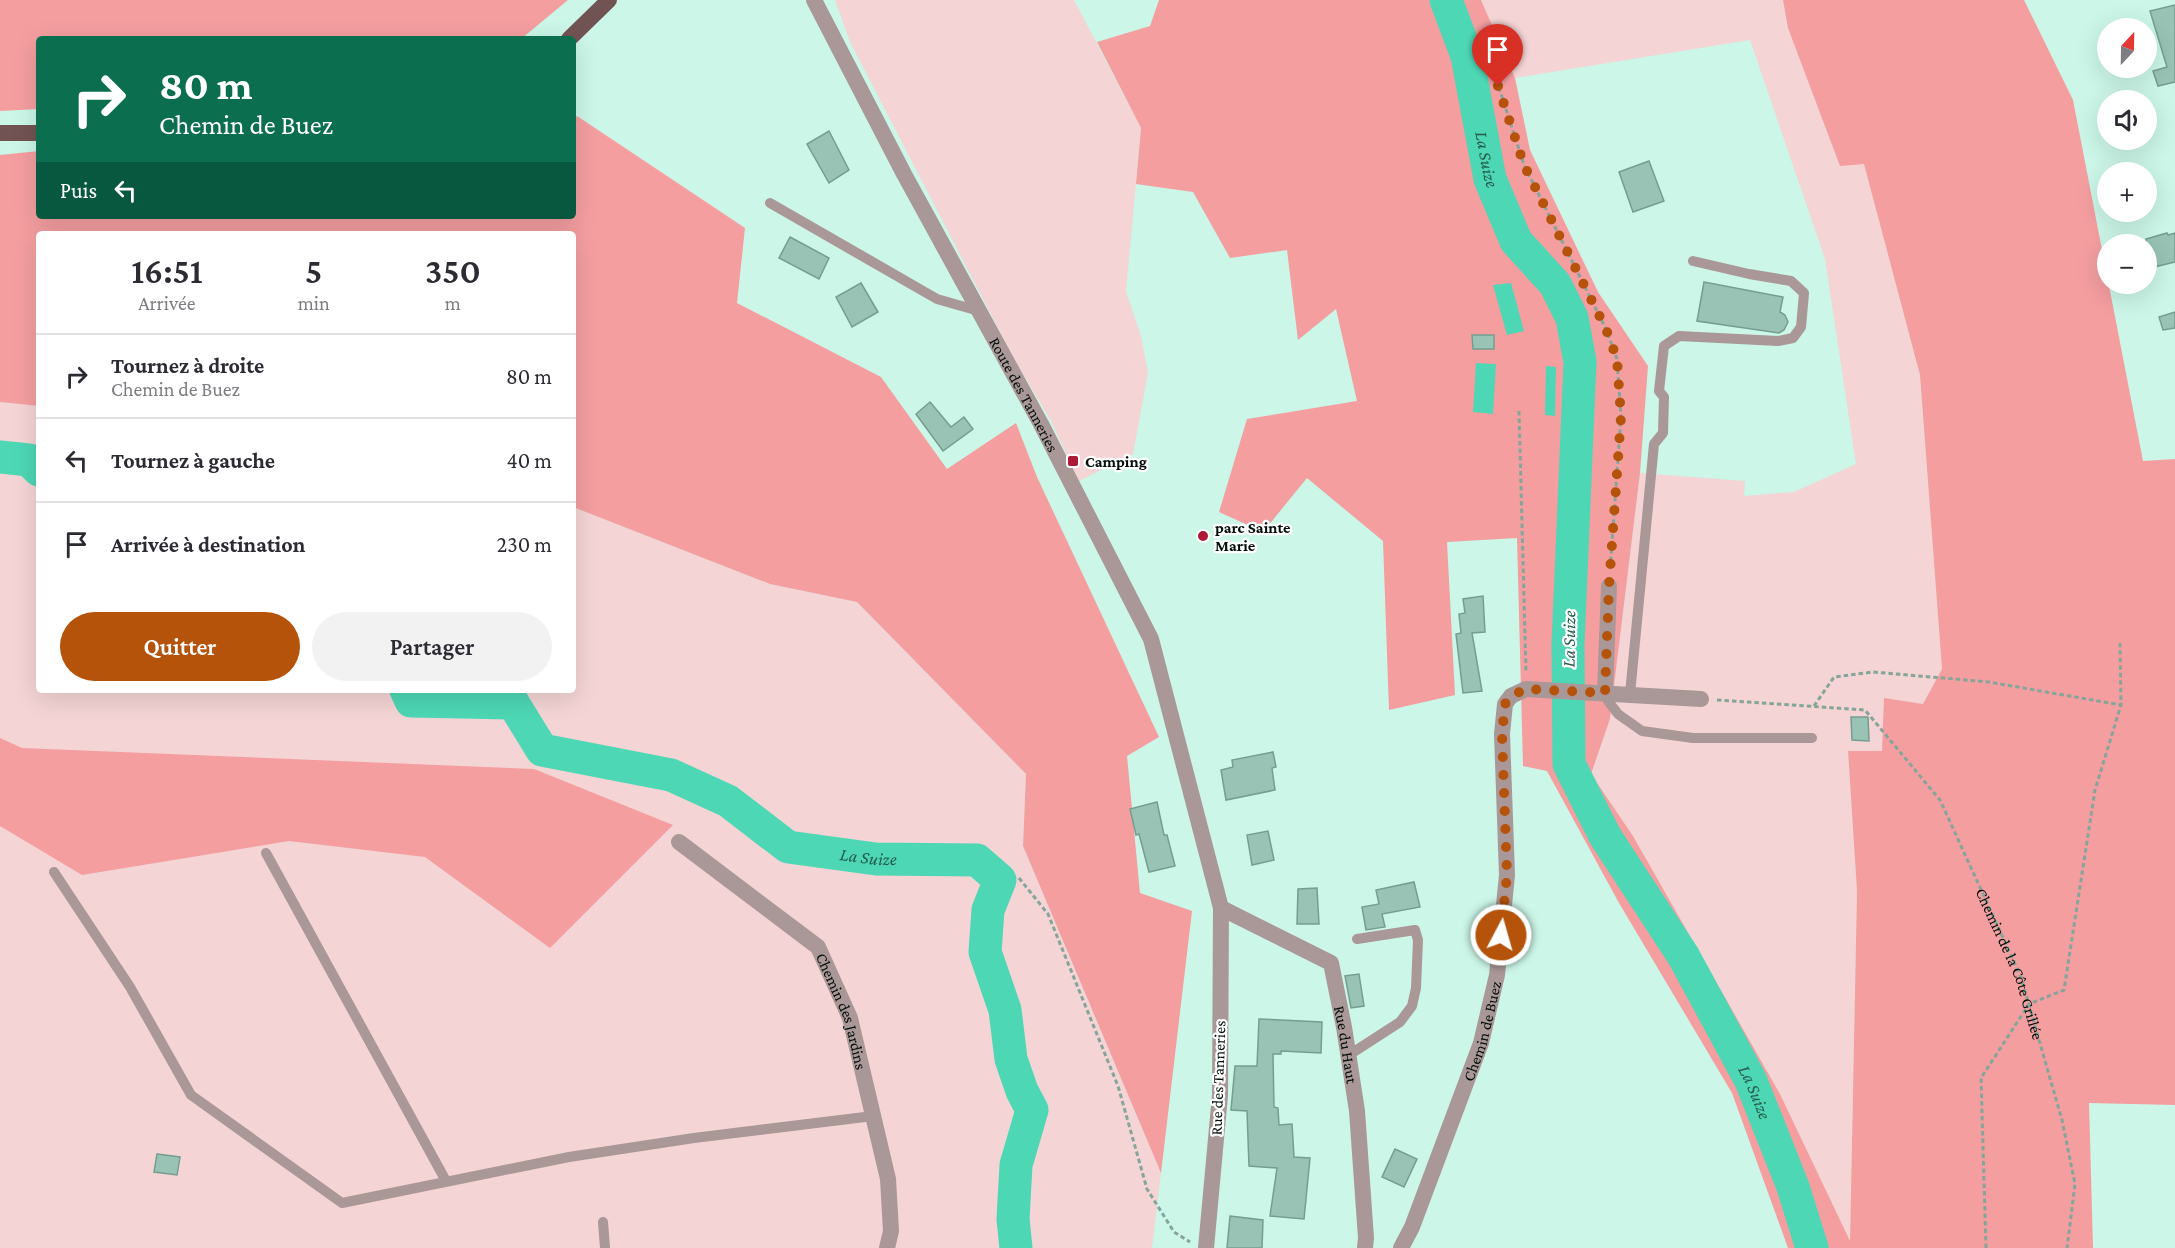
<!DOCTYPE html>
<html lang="fr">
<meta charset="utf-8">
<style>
body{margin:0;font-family:"Crimson Pro",serif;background:#f2f2f3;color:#2b2b33;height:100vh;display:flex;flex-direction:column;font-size:22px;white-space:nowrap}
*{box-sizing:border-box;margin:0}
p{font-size:20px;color:#7c7c81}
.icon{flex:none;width:33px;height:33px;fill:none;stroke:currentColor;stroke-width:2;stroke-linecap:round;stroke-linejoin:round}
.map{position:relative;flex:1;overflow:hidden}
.drawer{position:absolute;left:36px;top:231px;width:540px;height:462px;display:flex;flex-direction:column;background:#fff;border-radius:6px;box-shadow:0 6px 24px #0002}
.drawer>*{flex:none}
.banner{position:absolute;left:36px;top:36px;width:540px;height:183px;border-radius:6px;box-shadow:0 6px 24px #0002;background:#0b6e4f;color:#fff;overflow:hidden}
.needle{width:39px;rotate:22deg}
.tools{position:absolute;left:2097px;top:18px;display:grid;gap:12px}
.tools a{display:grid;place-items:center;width:60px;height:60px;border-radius:50%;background:#fff;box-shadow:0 6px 24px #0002;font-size:30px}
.pin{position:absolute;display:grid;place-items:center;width:51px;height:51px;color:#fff;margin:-62px -26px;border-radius:50% 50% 50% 0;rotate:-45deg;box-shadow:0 0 6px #0007}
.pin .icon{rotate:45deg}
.me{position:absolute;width:66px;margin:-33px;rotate:6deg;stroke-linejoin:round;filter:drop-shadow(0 0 4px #0008)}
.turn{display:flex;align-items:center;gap:21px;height:126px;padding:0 24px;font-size:27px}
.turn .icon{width:78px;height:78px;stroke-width:2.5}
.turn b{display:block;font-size:42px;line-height:51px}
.then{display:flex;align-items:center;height:57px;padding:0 24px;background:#0003;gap:12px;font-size:22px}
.eta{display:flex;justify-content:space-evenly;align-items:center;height:102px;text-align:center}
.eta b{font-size:36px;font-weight:600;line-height:42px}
.button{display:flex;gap:12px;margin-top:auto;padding:12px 24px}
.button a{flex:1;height:69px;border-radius:36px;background:#b45309;color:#fff;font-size:24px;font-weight:600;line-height:69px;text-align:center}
.button a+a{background:#f2f2f3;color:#2b2b33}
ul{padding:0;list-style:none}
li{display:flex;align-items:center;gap:18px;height:84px;padding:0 24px;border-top:2px solid #e1e1e2}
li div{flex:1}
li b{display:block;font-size:22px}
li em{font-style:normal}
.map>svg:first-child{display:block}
</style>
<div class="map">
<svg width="2175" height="1248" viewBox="0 0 2175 1248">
<rect width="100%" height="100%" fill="#cbf6e8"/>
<g fill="#f4d4d4">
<polygon points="835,0 1074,0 1141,128 1126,291 1141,336 1148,373 1133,454 1079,481 1051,421 1013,357 850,42"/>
<polygon points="1481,0 1783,0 1789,28 1840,165 1864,163 1920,375 1942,669 1923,704 1882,752 1848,751 1857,891 1850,1242 1780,1094 1633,836 1591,774 1610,719 1640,473 1745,481 1744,496 1794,492 1856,464 1825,259 1750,40 1515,78"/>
<polygon points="0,402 39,406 39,690 573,690 573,507 770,584 857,602 1026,774 1023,846 1161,1173 1152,1248 0,1248"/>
</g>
<g fill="#f49ea0">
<polygon points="0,0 568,0 521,39 39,39 39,109 0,111"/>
<polygon points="1159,0 1481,0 1515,78 1530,150 1598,292 1648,366 1640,473 1610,719 1591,774 1633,836 1780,1094 1850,1241 1857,891 1848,751 1882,751 1884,698 1923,704 1942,669 1920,375 1864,164 1840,166 1788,28 1783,0 2024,0 2073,100 2143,461 2175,459 2175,1105 2089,1103 2093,1248 1788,1248 1732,1093 1619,903 1547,771 1523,766 1517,538 1447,542 1455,695 1389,710 1383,541 1307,478 1263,532 1219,512 1247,419 1357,401 1336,309 1298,340 1287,250 1230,258 1193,192 1136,184 1141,128 1097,42 1150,26"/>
<polygon points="577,116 745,228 737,303 881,377 947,469 1016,423 1037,477 1159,737 1127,756 1140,893 1192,911 1161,1173 1023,846 1026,774 857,602 770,584 573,507 573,234 39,234 39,406 0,402 0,155 39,151 39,216 573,216 573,119"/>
<polygon points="0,738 22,748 534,769 673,825 550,948 425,857 289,841 82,875 0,826"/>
</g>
<g fill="#4dd7b4">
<polygon points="1511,283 1524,331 1507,335 1493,285"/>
<polygon points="1476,363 1496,364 1493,414 1473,412"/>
<polygon points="1546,366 1556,367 1555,416 1545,415"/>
</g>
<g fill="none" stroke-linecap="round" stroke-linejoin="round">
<g stroke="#4dd7b4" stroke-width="33">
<path id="s1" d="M1446 0 1467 56 1490 179 1516 241 1555 284 1572 318 1580 362 1568 644 1569 764 1605 836 1684 957 1751 1081 1793 1187 1812 1248"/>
<polyline points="0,457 29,460 39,470"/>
<path id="s2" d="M406 690 411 701 513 703 542 750 671 775 728 801 788 847 876 859 977 860 1000 880 988 910 985 952 1005 1010 1011 1059 1022 1091 1032 1110 1016 1165 1013 1219 1016 1248"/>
</g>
</g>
<g fill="#98c3b5" stroke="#759e91" stroke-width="1.5">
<polygon points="2175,5 2175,82 2158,86 2153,71 2167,67 2150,11"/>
<polygon points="829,131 849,170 829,183 807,144"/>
<polygon points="1649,161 1664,201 1633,212 1619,172"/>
<polygon points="2167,233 2168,235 2175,233 2175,262 2146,269 2146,239"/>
<polygon points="790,237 829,258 819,279 779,258"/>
<polygon points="1704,282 1783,297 1780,312 1785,315 1788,322 1784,330 1779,333 1697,321"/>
<polygon points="861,283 878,312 852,327 836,297"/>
<polygon points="2175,312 2175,328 2163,330 2159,317"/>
<polygon points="1472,335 1494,335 1494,349 1473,349"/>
<polygon points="930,402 951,427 964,417 973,429 943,451 916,414"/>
<polygon points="1483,596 1485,632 1472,633 1482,691 1463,693 1456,634 1461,633 1459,614 1465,613 1463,599"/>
<polygon points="1851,717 1868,717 1869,741 1852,740"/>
<polygon points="1273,752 1276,767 1272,768 1275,790 1226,800 1221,770 1233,767 1232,760"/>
<polygon points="1157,802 1164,835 1167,835 1175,866 1149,872 1139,834 1136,835 1130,809"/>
<polygon points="1268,831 1274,860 1252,865 1247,835"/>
<polygon points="1414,882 1420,907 1382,914 1385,927 1366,930 1362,907 1379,904 1376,890"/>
<polygon points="1317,888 1319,924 1297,924 1298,889"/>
<polygon points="1359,974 1364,1006 1351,1008 1345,976"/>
<polygon points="1259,1019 1322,1022 1321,1053 1281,1051 1281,1054 1273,1054 1274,1107 1278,1108 1279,1125 1292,1124 1294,1157 1310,1158 1304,1219 1270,1216 1277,1168 1249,1166 1247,1111 1231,1110 1235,1066 1257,1066"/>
<polygon points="1395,1149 1417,1159 1404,1187 1382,1177"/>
<polygon points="157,1154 180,1157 177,1175 154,1172"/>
<polygon points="1230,1216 1263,1220 1262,1248 1227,1248"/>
</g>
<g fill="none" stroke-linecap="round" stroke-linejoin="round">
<g stroke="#85a59b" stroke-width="3" stroke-dasharray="4.5 3" stroke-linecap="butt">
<polyline points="1492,66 1524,165 1606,329 1617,359 1621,417 1610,571"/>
<polyline points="1519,411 1526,673"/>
<path id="s3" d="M1717 700 1865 710 1940 800 2021 977 2062 1120 2075 1184 2067 1248"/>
<polyline points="1814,706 1834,677 1873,672 1989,682 2121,705"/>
<polyline points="1019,878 1048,914 1118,1086 1147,1189 1174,1232 1190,1242"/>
<polyline points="1986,1248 1981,1078 2029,1004 2064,990 2095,790 2121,705 2120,643"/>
</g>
<g stroke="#aa9797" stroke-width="10">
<polyline points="770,203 937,299 979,311"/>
<polyline points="1605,693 1608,701 1618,714 1642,731 1693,738 1812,738"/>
<polyline points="1630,694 1654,444 1663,433 1664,397 1659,391 1664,346 1679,336 1778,341 1793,338 1801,327 1804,293 1791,281 1749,274 1693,261"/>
<polyline points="266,853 446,1181"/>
<polyline points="54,872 130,987 191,1095 342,1203 569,1157 694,1138 873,1116"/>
<polyline points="1349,1055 1400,1022 1412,1006 1416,988 1418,940 1415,930 1357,939"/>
<polyline points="603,1222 605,1248"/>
</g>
<g stroke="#aa9797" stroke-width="16">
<path id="s4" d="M814 0 904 174 1041 424 1151 639 1221 908 1220 1095 1206 1248"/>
<polyline points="1605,693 1609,586"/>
<path id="s5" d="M679 842 818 947 850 1018 888 1179 891 1231 887 1248"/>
<path id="s6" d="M1221 908 1331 963 1344 1027 1357 1111 1366 1238 1365 1248"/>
<path id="s7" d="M1401 1248 1412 1227 1481 1043 1497 975 1507 875 1502 734 1505 704 1511 696 1526 689 1701 699"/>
</g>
<g stroke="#725353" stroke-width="16">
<polyline points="569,39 609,0"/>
<polyline points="0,133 39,133"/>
</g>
</g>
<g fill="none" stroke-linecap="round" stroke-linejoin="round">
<polyline stroke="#b45309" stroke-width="10" stroke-dasharray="0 18" points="1498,86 1524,165 1606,329 1617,359 1621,417 1609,586 1605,693 1526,689 1511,696 1505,704 1502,734 1507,875 1501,935"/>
</g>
<g fill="#ad1936" stroke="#fff" stroke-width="2">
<rect x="1067" y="455" width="12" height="12" rx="3"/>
<circle cx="1203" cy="536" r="6"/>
</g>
<g text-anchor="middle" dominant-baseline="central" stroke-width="4.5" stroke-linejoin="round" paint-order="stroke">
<g font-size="16" fill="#020e0a" stroke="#fff">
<text stroke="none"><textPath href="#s4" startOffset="447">Route des Tanneries</textPath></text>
<text stroke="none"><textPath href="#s3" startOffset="444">Chemin de la Côte Grillée</textPath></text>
<text stroke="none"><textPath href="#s5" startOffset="243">Chemin des Jardins</textPath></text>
<text stroke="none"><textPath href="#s7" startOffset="232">Chemin de Buez</textPath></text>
<text stroke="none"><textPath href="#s6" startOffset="206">Rue du Haut</textPath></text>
<text transform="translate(1218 1078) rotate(-88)">Rue des Tanneries</text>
</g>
<g font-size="16" font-weight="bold" fill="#020e0a" stroke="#fff" text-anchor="start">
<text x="1085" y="461">Camping</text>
<text x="1215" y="527">parc Sainte<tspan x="1215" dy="18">Marie</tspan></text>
</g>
<g font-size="18" font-style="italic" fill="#255c4d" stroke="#fff">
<text stroke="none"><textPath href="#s1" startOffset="165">La Suize</textPath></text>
<text transform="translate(1569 639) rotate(-89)">La Suize</text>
<text stroke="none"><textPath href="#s2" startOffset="520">La Suize</textPath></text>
<text stroke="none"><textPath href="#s1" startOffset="1173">La Suize</textPath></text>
</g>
</g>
</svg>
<div class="tools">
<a><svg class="needle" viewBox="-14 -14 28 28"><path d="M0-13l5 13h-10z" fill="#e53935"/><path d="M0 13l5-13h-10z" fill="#7c7c81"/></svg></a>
<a><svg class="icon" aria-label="sound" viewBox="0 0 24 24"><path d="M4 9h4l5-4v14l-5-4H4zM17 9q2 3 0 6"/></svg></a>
<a>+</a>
<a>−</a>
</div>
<div class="pin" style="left:1498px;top:86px;background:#d93025"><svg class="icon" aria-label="arrive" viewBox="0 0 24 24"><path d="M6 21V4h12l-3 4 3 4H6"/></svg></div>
<svg class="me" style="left:1501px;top:935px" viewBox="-20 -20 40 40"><circle r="17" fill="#b45309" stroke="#fff" stroke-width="3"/><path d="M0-11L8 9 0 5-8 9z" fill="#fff"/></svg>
<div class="banner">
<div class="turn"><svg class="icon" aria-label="right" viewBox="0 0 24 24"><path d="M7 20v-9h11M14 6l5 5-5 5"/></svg><div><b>80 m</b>Chemin de Buez</div></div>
<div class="then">Puis<svg class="icon" aria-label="left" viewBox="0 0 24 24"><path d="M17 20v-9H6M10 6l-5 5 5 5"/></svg></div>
</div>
<section class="drawer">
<div class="eta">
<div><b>16:51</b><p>Arrivée</p></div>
<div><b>5</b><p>min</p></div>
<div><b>350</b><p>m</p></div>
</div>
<ul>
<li><svg class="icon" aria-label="right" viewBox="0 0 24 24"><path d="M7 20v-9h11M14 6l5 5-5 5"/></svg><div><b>Tournez à droite</b><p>Chemin de Buez</p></div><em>80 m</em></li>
<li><svg class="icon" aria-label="left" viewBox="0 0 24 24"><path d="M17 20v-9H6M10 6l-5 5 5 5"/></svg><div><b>Tournez à gauche</b></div><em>40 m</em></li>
<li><svg class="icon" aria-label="arrive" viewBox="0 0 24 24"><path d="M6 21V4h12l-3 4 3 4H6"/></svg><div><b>Arrivée à destination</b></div><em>230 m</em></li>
</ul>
<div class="button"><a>Quitter</a><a>Partager</a></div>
</section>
</div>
